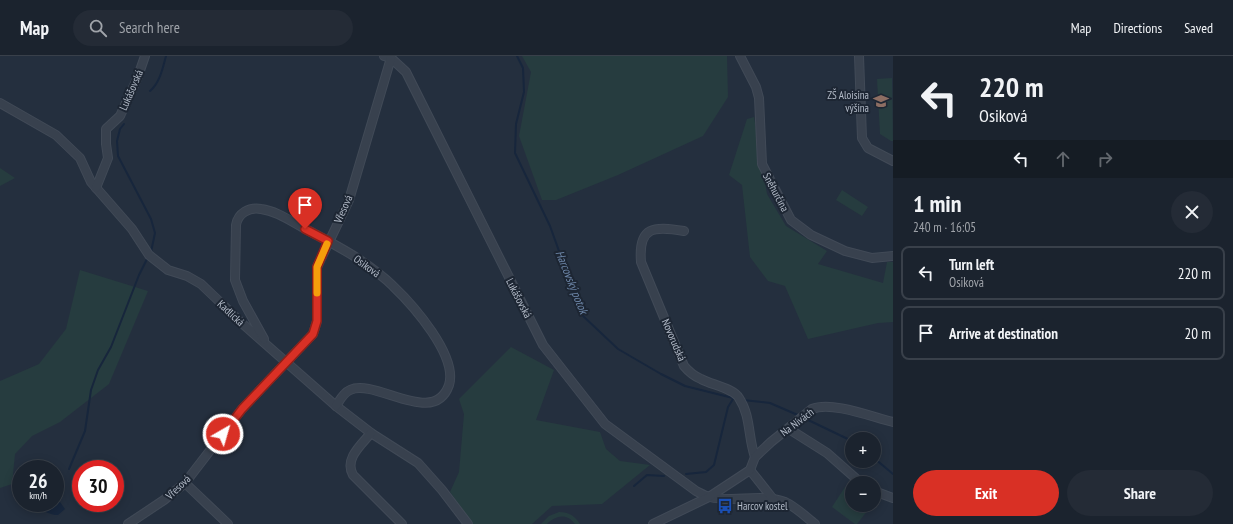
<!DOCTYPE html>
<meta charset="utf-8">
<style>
body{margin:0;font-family:"PT Sans Narrow",sans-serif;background:#242b36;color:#f1f3f6;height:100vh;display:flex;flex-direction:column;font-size:15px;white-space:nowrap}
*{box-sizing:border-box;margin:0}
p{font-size:13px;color:#a0a4aa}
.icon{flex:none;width:22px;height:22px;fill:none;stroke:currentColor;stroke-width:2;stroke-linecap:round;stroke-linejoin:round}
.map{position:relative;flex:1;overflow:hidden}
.side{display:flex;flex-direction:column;background:#1b232e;width:340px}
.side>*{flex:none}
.guide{background:#1b232e;color:#f1f3f6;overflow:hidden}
.fabs{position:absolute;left:845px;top:376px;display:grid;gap:8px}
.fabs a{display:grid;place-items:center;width:36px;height:36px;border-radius:50%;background:#1b232e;box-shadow:0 2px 10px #0003,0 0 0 1px #39404a;font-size:20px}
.speed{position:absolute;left:12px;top:404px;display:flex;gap:8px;font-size:20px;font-weight:700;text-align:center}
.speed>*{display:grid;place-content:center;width:52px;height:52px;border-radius:50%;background:#1b232e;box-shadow:0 2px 10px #0003,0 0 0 1px #39404a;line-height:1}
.speed small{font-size:10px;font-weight:400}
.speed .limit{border:6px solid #d22;background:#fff;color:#111}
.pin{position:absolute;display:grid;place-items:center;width:34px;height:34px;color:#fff;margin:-41px -17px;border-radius:50% 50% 50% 0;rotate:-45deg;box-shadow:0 0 4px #0007}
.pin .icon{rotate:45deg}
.me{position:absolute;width:44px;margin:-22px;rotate:38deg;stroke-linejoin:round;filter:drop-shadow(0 0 3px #0008)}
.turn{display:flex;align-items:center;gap:14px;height:84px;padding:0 20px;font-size:18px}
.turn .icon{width:52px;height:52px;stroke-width:2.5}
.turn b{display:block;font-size:28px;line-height:34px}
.lanes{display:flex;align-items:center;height:38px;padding:0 20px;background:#0003;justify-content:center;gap:20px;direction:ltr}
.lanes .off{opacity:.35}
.round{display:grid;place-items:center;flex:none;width:42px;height:42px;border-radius:21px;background:#242b36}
.summary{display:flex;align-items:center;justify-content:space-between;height:68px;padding:0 20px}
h1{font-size:24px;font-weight:600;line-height:30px}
.primary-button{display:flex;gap:8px;margin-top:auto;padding:8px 20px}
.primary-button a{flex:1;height:46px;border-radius:24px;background:#d93025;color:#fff;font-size:16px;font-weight:600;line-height:46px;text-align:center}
.primary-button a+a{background:#242b36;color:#f1f3f6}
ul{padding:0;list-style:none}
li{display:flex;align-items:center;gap:12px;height:54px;margin:0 8px 6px;padding:0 12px;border:2px solid #39404a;border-radius:8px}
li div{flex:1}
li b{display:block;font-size:15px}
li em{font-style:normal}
header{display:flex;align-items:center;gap:24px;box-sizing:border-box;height:56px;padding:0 20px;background:#1b232e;border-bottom:1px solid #39404a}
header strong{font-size:19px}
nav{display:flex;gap:22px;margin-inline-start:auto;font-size:14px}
.search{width:280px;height:36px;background:#242b36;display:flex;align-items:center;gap:10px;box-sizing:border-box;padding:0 14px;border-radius:22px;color:#a0a4aa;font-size:15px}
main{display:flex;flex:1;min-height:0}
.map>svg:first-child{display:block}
</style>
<header>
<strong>Map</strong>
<div class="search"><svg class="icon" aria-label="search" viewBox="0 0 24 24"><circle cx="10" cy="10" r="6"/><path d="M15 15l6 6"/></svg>Search here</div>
<nav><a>Map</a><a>Directions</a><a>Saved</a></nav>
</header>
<main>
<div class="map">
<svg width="893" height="468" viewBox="0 0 893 468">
<rect width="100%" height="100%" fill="#242f3e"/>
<g fill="#263c3f">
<polygon points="522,0 727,0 728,41 703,80 618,119 556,144 542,144 519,80 531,16"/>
<polygon points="892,22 893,85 891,85 880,78 877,23"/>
<polygon points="754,61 767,138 786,170 827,195 818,208 883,227 887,206 893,206 893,266 878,267 808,283 785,230 768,225 750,201 742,129 729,119 747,63"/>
<polygon points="0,112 15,122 0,130"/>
<polygon points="842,134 868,151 862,160 836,144"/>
<polygon points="80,214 148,235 109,328 60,366 32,380 15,398 12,428 0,432 0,325 39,308 66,273"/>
<polygon points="511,291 554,314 536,364 600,376 606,393 620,405 650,409 602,448 552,450 532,468 464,468 467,461 450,436 459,416 464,358 459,343"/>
<polygon points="845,431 852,436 852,449 871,450 857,468 855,468 832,451"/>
<path d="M559 456C569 456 575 460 580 468H575C567 457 556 459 547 468H541L549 460Z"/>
</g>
<path fill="#17263c" d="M55 443 60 446 65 453 58 459C52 460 33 451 29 447H55Z"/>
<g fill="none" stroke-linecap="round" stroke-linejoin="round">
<g stroke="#17263c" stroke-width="2">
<polyline points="517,0 523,12 524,36 516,68 515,97 550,170 582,259 618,293 661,318 685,330 737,343"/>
<path d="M150 35C160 27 163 11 166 0"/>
<polyline points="124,68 120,73 117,85 118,100 151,163 155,177 151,196"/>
<polyline points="743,344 770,347 800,360"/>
<polyline points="804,362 852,385"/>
<polyline points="874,402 893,418"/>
<polyline points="69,413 85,375 91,334 98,314 111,291 139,219 147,203"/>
<polyline points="686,418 706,416 714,409 728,351 733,343"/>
<polyline points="634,430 647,419 664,420"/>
</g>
<defs>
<g id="street">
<path d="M384 0 391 2 406 16 543 289 605 368 696 435C700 437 705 440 710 441 734 447 761 437 785 446 796 451 806 461 815 468"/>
<polyline points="740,0 756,31 759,42 762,108 791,164 811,179 845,195 872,202 893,200"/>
<polyline points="859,0 862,82 868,92 893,105"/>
<polyline points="0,47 56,79 80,102 91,126 132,173 149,199 168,214 187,220 201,228 244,269 336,350 371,377 418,407 442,434 468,468"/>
<polyline points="96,132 108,102 106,88 106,73 120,60 137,23 145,0"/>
<path d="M684 175C654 170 638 170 641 206L684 310C689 316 694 320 701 323 712 329 733 332 739 342 751 360 748 382 755 401"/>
<path d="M264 283 243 245 235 224 236 169C238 157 249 151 261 153 276 155 289 164 302 171 320 181 340 191 357 202 369 210 383 220 393 230 413 249 458 300 449 329 434 372 376 322 350 334 343 337 340 344 336 350"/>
<polyline points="789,373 827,397 861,427"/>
<path d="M371 377C361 389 344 403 353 419L402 468"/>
<polyline points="750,414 773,443"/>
<polyline points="185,427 228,468"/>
<polyline points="874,435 893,442"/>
<polyline points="128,468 164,444 185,427 242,353 313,278 317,265 317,211 349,144 391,2"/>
<path d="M653 468 709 441 750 414 755 401 771 386 812 353C832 345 872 361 893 366"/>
</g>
</defs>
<use href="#street" stroke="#414a57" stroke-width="10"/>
<use href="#street" stroke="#38414e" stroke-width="8"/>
</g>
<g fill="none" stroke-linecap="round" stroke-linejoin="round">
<defs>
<polyline id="route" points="223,378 242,353 313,278 317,265 317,211 328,185 305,173"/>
</defs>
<use href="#route" stroke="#8d1f18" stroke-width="10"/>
<use href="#route" stroke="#d93025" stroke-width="7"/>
<polyline stroke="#f59e0b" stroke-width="7" points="317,237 317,211 327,188"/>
</g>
<defs>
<symbol id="school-bare" viewBox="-9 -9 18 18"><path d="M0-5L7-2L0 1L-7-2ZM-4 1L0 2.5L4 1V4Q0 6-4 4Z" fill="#8d6e63" stroke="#1d2633" stroke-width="2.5" paint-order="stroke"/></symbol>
<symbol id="bus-bare" viewBox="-9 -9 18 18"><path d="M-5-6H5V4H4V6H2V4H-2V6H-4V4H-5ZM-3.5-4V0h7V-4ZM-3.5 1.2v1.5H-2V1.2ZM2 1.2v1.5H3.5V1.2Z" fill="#1a4fb4" stroke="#1d2633" stroke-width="2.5" paint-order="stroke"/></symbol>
</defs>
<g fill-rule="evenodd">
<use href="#school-bare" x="870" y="34" width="22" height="22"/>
<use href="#bus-bare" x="714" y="439" width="22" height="22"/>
</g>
<g text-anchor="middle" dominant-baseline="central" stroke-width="4" stroke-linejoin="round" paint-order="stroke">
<g font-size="11" fill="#b4bcc9" stroke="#1d2633">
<text transform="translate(131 34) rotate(-66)">Lukášovská</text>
<text transform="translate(776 136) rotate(62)">Sněhurčina</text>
<text transform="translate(343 153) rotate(-66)">Vřesová</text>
<text transform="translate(367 210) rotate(36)">Osiková</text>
<text transform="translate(519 242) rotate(63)">Lukášovská</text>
<text transform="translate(231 257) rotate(43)">Kadlická</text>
<text transform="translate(674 284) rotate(67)">Novorudská</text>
<text transform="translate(797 366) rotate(-37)">Na Nivách</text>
<text transform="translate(178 431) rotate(-44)">Vřesová</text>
</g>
<g font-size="11" fill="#b4bcc9" stroke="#1d2633" text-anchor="end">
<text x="869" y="39">ZŠ Aloisina<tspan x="869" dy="13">výšina</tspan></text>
<text x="737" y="450" text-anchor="start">Harcov kostel</text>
</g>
<g font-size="12" font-style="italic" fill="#6d86a8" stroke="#1d2633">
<text transform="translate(572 226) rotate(68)">Harcovský potok</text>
</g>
</g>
</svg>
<div class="fabs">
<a>+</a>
<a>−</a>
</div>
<div class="speed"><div>26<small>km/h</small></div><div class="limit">30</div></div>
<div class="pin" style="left:305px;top:173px;background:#d93025"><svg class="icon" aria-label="arrive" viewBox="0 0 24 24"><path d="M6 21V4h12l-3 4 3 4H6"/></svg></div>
<svg class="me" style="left:223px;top:378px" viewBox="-20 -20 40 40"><circle r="17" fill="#d93025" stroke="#fff" stroke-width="3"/><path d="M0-11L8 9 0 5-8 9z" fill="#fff"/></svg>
</div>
<section class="side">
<div class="guide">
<div class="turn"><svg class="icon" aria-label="left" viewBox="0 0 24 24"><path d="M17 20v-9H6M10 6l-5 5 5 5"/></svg><div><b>220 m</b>Osiková</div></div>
<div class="lanes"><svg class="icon" aria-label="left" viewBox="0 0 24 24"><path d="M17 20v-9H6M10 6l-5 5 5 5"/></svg><svg class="icon off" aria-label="ahead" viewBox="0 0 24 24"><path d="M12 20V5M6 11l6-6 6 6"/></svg><svg class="icon off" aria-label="right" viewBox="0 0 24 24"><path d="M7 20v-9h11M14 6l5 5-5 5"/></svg></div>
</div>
<div class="summary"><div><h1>1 min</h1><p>240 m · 16:05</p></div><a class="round"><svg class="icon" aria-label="close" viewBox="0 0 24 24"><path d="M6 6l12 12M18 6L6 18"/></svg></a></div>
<ul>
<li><svg class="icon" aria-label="left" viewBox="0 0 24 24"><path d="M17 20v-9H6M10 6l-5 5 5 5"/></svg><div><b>Turn left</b><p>Osiková</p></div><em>220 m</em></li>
<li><svg class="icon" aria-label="arrive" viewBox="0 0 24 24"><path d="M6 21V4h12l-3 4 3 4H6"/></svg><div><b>Arrive at destination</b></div><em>20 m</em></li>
</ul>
<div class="primary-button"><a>Exit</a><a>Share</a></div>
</section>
</main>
